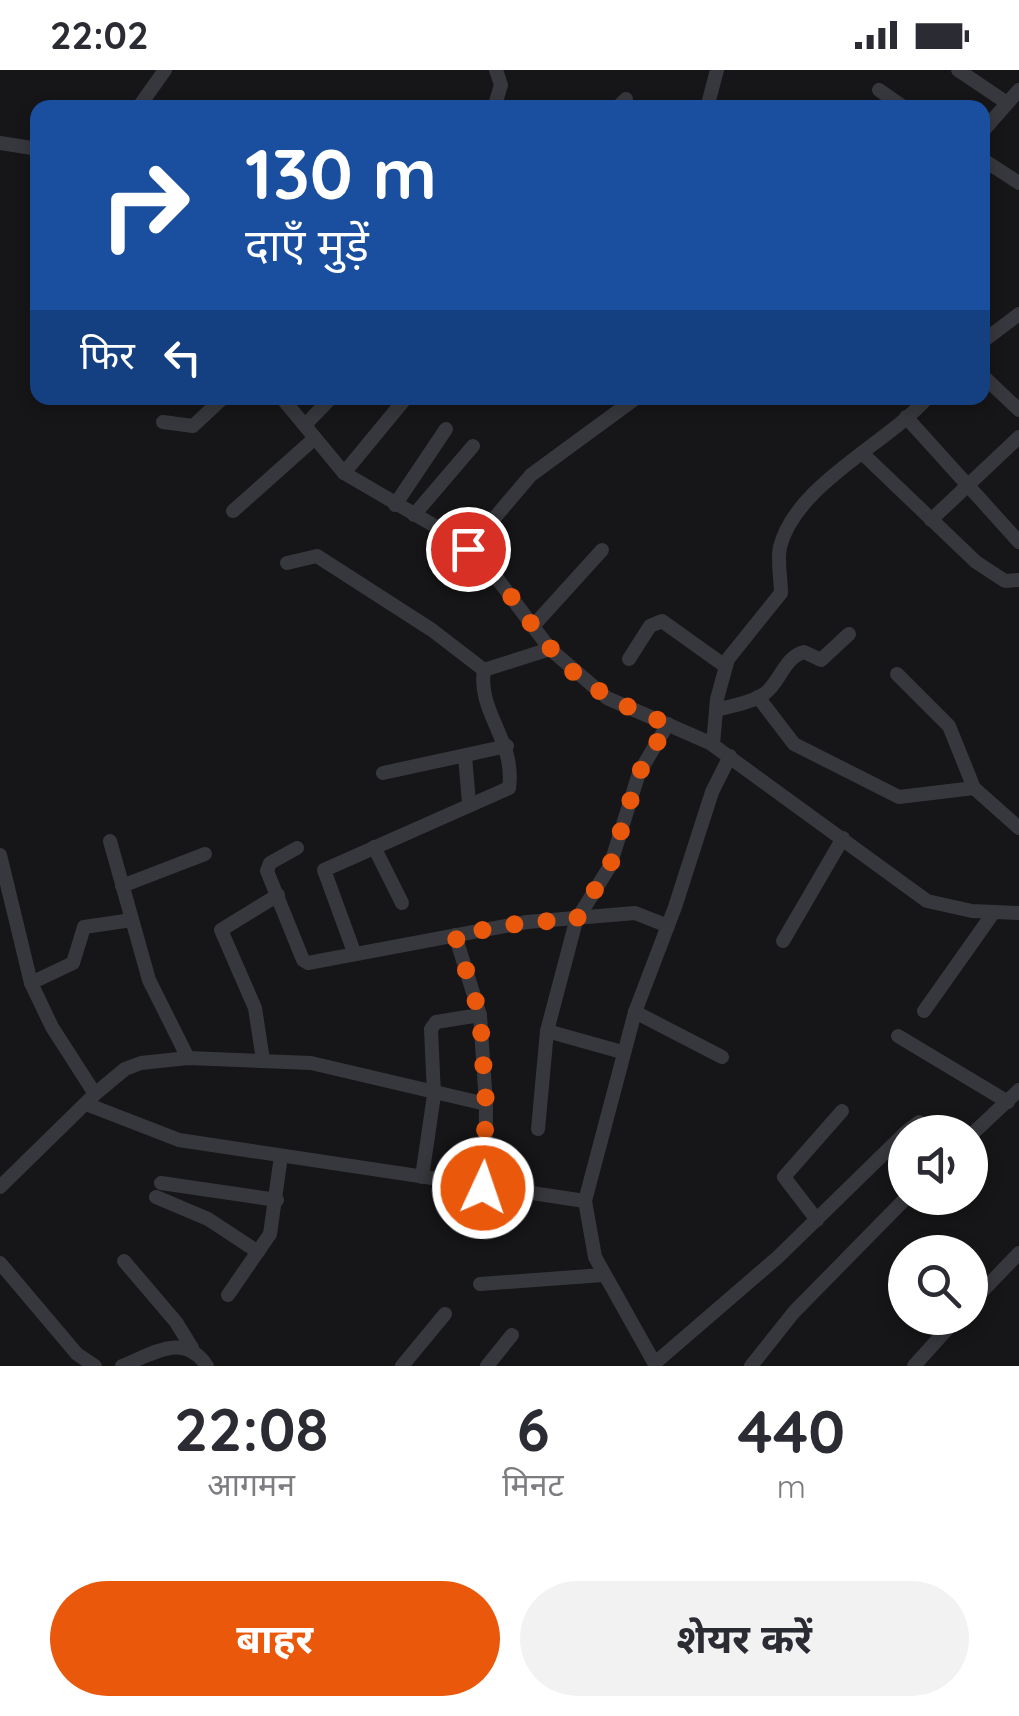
<!DOCTYPE html>
<html lang="hi">
<meta charset="utf-8">
<style>
body{margin:0;font-family:Quicksand,"Noto Sans Devanagari",sans-serif;background:#f2f2f3;color:#2b2b33;height:100vh;display:flex;flex-direction:column;font-size:38px;white-space:nowrap}
*{box-sizing:border-box;margin:0}
p{font-size:32px;color:#7c7c81}
.icon{flex:none;width:55px;height:55px;fill:none;stroke:currentColor;stroke-width:2;stroke-linecap:round;stroke-linejoin:round}
.map{position:relative;height:1296px;overflow:hidden}
.side{display:flex;flex-direction:column;background:#fff;flex:1}
.side>*{flex:none}
.banner{position:absolute;left:30px;top:30px;width:960px;height:305px;border-radius:20px;box-shadow:0 5px 15px #0003;background:#1a4fa0;color:#fff;overflow:hidden}
.controls{position:absolute;left:888px;top:1045px;display:grid;gap:20px}
.controls a{display:grid;place-items:center;width:100px;height:100px;border-radius:50%;background:#fff;box-shadow:0 5px 15px #0003;font-size:50px}
.pin{position:absolute;display:grid;place-items:center;width:85px;height:85px;color:#fff;margin:-42px;border:5px solid #fff;border-radius:50%;box-shadow:0 2px 10px #0007}
.me{position:absolute;width:110px;margin:-55px;rotate:3deg;stroke-linejoin:round;filter:drop-shadow(0 0 8px #0008)}
.turn{display:flex;align-items:center;gap:35px;height:210px;padding:0 50px;font-size:45px}
.turn .icon{width:130px;height:130px;stroke-width:2.5}
.turn b{display:block;font-size:70px;line-height:85px}
.then{display:flex;align-items:center;height:95px;padding:0 50px;background:#0003;gap:20px;font-size:38px}
.eta{display:flex;justify-content:space-evenly;align-items:center;height:170px;text-align:center}
.eta b{font-size:60px;font-weight:700;line-height:70px}
.primary-button{display:flex;gap:20px;margin-top:auto;padding:20px 50px}
.primary-button a{flex:1;height:115px;border-radius:60px;background:#ea580c;color:#fff;font-size:40px;font-weight:700;line-height:115px;text-align:center}
.primary-button a+a{background:#f2f2f3;color:#2b2b33}
.status{display:flex;justify-content:space-between;align-items:center;height:70px;padding:0 50px;background:#fff;direction:ltr}
.status svg{height:28px;fill:currentColor}
.map>svg:first-child{display:block}
</style>
<div class="status"><b>22:02</b><svg viewBox="0 0 49 12"><path d="M0 12V9h3v3zM5 12V6h3v6zM10 12V3h3v9zM15 12V0h3v12zM26 1h20v11H26zM47 4h2v5h-2z"/></svg></div>
<div class="map">
<svg width="1019" height="1296" viewBox="0 0 1019 1296">
<rect width="100%" height="100%" fill="#161618"/>
<g fill="none" stroke-linecap="round" stroke-linejoin="round">
<g stroke="#37383d" stroke-width="14">
<polyline points="958,0 1007,33"/>
<polyline points="879,20 905,38"/>
<polyline points="138,38 165,0"/>
<polyline points="494,38 501,15 496,0"/>
<polyline points="617,38 626,29"/>
<polyline points="707,38 717,0"/>
<polyline points="982,62 1019,20"/>
<polyline points="0,73 38,79"/>
<polyline points="982,89 1019,113"/>
<polyline points="982,272 1019,244"/>
<polyline points="982,305 1019,340"/>
<polyline points="282,328 344,403 440,459 487,495 550,579 607,628 710,673 927,831 972,841 1019,843"/>
<polyline points="906,347 1019,472"/>
<polyline points="163,352 193,356 223,328"/>
<polyline points="305,355 331,328"/>
<polyline points="862,383 976,492 1005,511 1019,510"/>
<polyline points="344,403 405,329"/>
<polyline points="395,435 446,359"/>
<polyline points="233,441 315,368"/>
<polyline points="414,445 473,376"/>
<polyline points="931,450 1019,367"/>
<polyline points="468,479 531,405 636,328"/>
<polyline points="287,493 317,486 432,560 484,600 550,579"/>
<polyline points="534,555 602,480"/>
<polyline points="629,589 650,556 662,551 725,596"/>
<polyline points="897,604 949,656 974,718 1019,758"/>
<polyline points="758,627 794,674 899,727 974,718"/>
<path d="M716 640C731 636 751 633 764 624 780 613 784 587 804 582L821 590 849 564"/>
<path d="M713 675 717 629 728 589 781 523C781 509 777 491 780 477 796 414 887 374 927 328"/>
<polyline points="465,686 469,733"/>
<polyline points="383,703 507,676"/>
<polyline points="110,771 149,910 188,988"/>
<polyline points="374,777 402,833"/>
<polyline points="297,778 270,793 267,801 303,890 308,893 527,852 635,843 668,856"/>
<polyline points="0,785 31,913 52,957 95,1024"/>
<polyline points="122,816 205,784"/>
<polyline points="455,865 480,945 486,1034 485,1158"/>
<polyline points="783,871 843,768"/>
<path d="M354 882 324 800 509 718C516 671 477 642 484 600"/>
<polyline points="31,913 73,893 84,857 132,850"/>
<polyline points="924,941 994,842"/>
<polyline points="635,942 722,987"/>
<polyline points="547,961 622,982"/>
<polyline points="898,966 1008,1032"/>
<polyline points="263,990 255,938 221,860 278,825"/>
<polyline points="86,1034 179,1070 585,1131"/>
<polyline points="538,1059 547,961 576,851 610,796 639,703 668,654"/>
<polyline points="906,1062 919,1052 940,1062"/>
<polyline points="970,1066 1019,1020"/>
<polyline points="422,1107 434,1025 431,959 436,952 480,945"/>
<polyline points="161,1113 277,1130"/>
<polyline points="0,1117 95,1024 125,999 141,993 188,988 311,993 486,1034"/>
<polyline points="156,1127 208,1149 258,1182"/>
<polyline points="817,1150 784,1107 842,1041"/>
<polyline points="124,1191 176,1252 192,1278"/>
<polyline points="0,1193 77,1284 95,1296"/>
<polyline points="480,1214 603,1205"/>
<polyline points="228,1225 270,1164 281,1086"/>
<polyline points="970,1234 1019,1183"/>
<polyline points="655,1293 778,1187 905,1063"/>
<path d="M122 1296C153 1284 184 1261 207 1296"/>
<polyline points="402,1296 445,1244"/>
<polyline points="487,1296 512,1265"/>
<polyline points="656,1296 595,1187 585,1131 635,942 675,837 712,722 730,686"/>
<polyline points="751,1296 794,1242 906,1128"/>
<polyline points="914,1296 957,1248"/>
</g>
</g>
<g fill="none" stroke-linecap="round" stroke-linejoin="round">
<path stroke="#ea580c" stroke-width="18" stroke-dasharray="0 32.4" d="M468 479C503 509 523 546 552 580 582 617 625 637 668 654L639 703 610 796 576 850 527 852 455 865 480 945 486 1034 483 1118"/>
</g>
</svg>
<div class="controls">
<a><svg class="icon" aria-label="sound" viewBox="0 0 24 24"><path d="M4 9h4l5-4v14l-5-4H4zM17 9q2 3 0 6"/></svg></a>
<a><svg class="icon" aria-label="search" viewBox="0 0 24 24"><circle cx="10" cy="10" r="6"/><path d="M15 15l6 6"/></svg></a>
</div>
<div class="pin" style="left:468px;top:479px;background:#d93025"><svg class="icon" aria-label="arrive" viewBox="0 0 24 24"><path d="M6 21V4h12l-3 4 3 4H6"/></svg></div>
<svg class="me" style="left:483px;top:1118px" viewBox="-20 -20 40 40"><circle r="17" fill="#ea580c" stroke="#fff" stroke-width="3"/><path d="M0-11L8 9 0 5-8 9z" fill="#fff"/></svg>
<div class="banner">
<div class="turn"><svg class="icon" aria-label="right" viewBox="0 0 24 24"><path d="M7 20v-9h11M14 6l5 5-5 5"/></svg><div><b>130 m</b>दाएँ मुड़ें</div></div>
<div class="then">फिर<svg class="icon" aria-label="left" viewBox="0 0 24 24"><path d="M17 20v-9H6M10 6l-5 5 5 5"/></svg></div>
</div>
</div>
<section class="side">
<div class="eta">
<div><b>22:08</b><p>आगमन</p></div>
<div><b>6</b><p>मिनट</p></div>
<div><b>440</b><p>m</p></div>
</div>
<div class="primary-button"><a>बाहर</a><a>शेयर करें</a></div>
</section>
